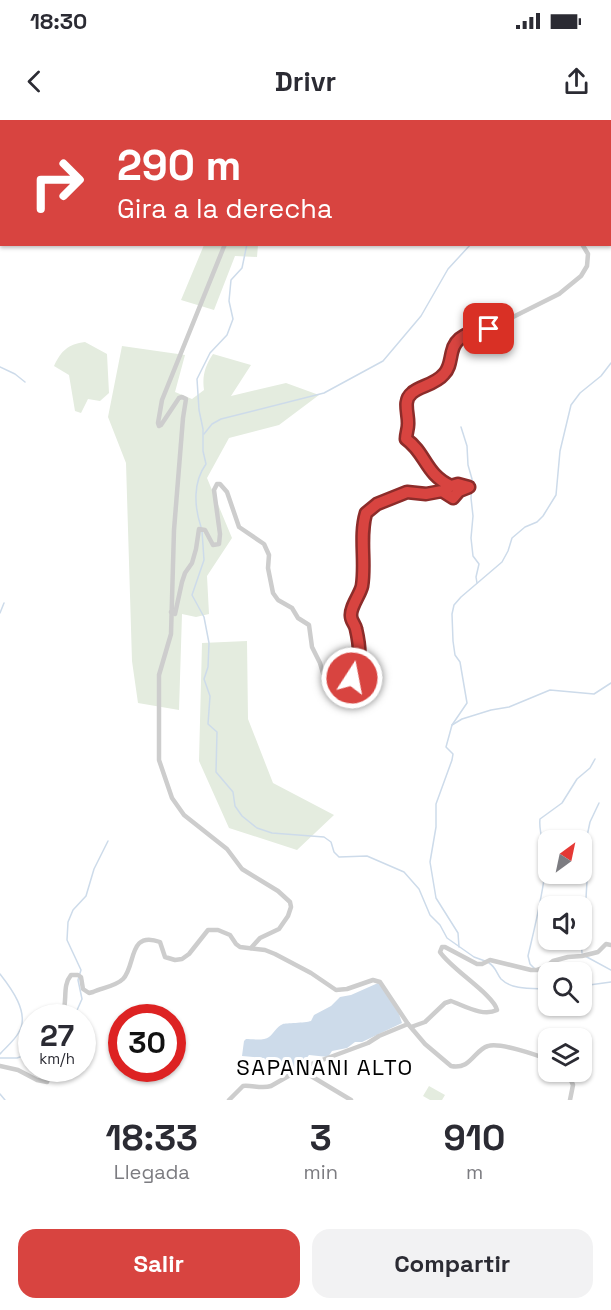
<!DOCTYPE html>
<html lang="es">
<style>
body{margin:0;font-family:"Space Grotesk",sans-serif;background:#f2f2f3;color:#2b2b33;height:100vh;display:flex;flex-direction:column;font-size:22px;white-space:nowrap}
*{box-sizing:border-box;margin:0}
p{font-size:20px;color:#7c7c81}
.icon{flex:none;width:33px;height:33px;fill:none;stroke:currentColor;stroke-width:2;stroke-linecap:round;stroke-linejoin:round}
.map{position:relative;height:980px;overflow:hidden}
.side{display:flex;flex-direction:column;background:#fff;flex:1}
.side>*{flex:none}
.banner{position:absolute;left:0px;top:0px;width:612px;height:126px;box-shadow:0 2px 4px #0004;background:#d84440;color:#fff;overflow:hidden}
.needle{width:39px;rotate:33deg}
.buttons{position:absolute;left:538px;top:710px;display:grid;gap:12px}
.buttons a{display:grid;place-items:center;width:54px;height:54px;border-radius:12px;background:#fff;box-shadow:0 2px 4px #0004;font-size:30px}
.speed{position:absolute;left:18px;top:884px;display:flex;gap:12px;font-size:30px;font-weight:700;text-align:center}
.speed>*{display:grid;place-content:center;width:78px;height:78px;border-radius:50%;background:#fff;box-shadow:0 2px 4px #0004;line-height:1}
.speed small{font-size:15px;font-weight:400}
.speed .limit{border:9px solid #d22;background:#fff;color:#111}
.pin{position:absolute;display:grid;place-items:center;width:51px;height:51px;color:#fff;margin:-26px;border-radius:12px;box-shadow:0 3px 9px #0006}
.me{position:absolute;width:66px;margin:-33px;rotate:11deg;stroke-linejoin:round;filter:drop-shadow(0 0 4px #0008)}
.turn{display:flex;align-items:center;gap:21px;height:126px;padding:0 18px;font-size:27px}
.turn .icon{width:78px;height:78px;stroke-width:2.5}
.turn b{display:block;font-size:42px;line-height:51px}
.eta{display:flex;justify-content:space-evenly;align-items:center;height:102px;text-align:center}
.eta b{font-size:36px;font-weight:600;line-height:42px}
.button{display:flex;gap:12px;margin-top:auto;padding:12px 18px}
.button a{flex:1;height:69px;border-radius:18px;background:#d84440;color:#fff;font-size:24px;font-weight:600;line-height:69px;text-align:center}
.button a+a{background:#f2f2f3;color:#2b2b33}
.status{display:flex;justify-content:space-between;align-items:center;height:42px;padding:0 30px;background:#fff;direction:ltr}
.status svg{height:16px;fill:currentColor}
header{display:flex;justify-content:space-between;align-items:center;height:78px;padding:0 18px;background:#fff;font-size:27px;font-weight:600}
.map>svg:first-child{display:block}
</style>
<div class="status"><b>18:30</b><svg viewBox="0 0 49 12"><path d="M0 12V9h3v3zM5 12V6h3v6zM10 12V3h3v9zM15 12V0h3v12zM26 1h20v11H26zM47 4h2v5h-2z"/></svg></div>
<header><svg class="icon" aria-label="back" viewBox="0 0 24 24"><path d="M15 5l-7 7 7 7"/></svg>Drivr<svg class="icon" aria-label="share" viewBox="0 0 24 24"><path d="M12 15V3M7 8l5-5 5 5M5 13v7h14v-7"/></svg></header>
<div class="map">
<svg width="611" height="980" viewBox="0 0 611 980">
<rect width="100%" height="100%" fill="#fff"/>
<g fill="#e4ecdf">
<polygon points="204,125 258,125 257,137 235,136 214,190 181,180"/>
<path d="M85 222 107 234 109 273 100 281 88 279 81 293 75 291 69 255 54 246C61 231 68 224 85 222Z"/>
<path d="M122 226 185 235 175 272 192 279 204 270C202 256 205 246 213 234L251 245 231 276 286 263 319 275 279 305 229 318 207 358 232 418 207 456 209 494 196 497 182 494 179 590 138 583 132 541 126 343 108 297Z"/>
<polygon points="247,521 248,599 273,663 334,695 297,730 229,708 199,641 202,523"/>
<polygon points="429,966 445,975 442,980 430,980 423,976"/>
</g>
<path fill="#cddbea" d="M378 863 381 865 399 894 402 903 362 922H355L347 928 332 931 328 937 309 935 300 946 295 948 288 955 281 953 264 938 242 936 244 921 246 919C252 919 264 921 269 917 274 913 276 907 283 904 285 903 305 903 311 901L314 895 331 886 340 877 351 875Z"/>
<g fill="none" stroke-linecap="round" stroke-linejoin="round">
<g stroke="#cddbea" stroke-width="1.5">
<polyline points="28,2 28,0"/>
<polyline points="82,2 89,0"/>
<polyline points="310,2 311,0"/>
<polyline points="431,2 434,0"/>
<polyline points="610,16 611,16"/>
<polyline points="0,98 2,98"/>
<polyline points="0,247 15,254 25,262"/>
<polyline points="461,307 467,326 468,345 472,359 471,378 473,396 471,418 473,436 479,444 476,457 477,463"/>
<polyline points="204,314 212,304 221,299 324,273 383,241 421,196 448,149 471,124"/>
<path d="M201 407C194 386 193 362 206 344L203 331V309L199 290 197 259 210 233 227 215 233 199 229 181 231 160 242 148 247 124"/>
<polyline points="202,411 204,440 192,475 204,497 209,523 208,547 204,559 210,576 208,604 217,612 216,652 233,672 235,686 242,696 257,708 272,713 324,717 331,722 334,732 339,737 367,736 404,752 419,769 430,795 440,805 447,818 474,837 485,841"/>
<polyline points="0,493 4,483"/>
<polyline points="452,605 462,599 491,590 509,587 550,570 594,574 611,563"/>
<polyline points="582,799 586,778 588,744 586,721 590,702 599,683"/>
<polyline points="581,819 582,833"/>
<polyline points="459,827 458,813 436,778 430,742 436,707 436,684 452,640 453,634 446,627 452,605 467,583 460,542 455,535 453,521 452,494 454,485 461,477 502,442 508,431 512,418 525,407 537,402 543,396 556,375 560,331 571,285 580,273 601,256 611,243"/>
<polyline points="585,836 611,850"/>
<path d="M489 843C496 847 496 853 501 859 513 871 534 868 549 869"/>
<path d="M535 849 530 844 528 836C535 806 543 775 546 744 547 728 538 715 540 699L562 683 577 659 590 648 595 639"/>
<polyline points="539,851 549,854"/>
<path d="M0 854C11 868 30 893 19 912 15 920 6 927 0 934"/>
<polyline points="582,866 611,862"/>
<polyline points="74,897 82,879 78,860 81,850 67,820 68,802 73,790 86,776 94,749 108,721"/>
<polyline points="0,938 17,938 32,933"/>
<polyline points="0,974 5,980"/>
</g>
<g stroke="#cdcdcd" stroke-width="4.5">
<polyline points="282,2 282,0"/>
<polyline points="610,76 611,76"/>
<polyline points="225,124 162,280 158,303 159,306 161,305 179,278 182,277 186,279 183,298 174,410 171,514 159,555 159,640 172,678 184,695 227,729 242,749 278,771 290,782 291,787 288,796 279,809 260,818 251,828"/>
<path d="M171 492 175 494 182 462 185 453 192 443 196 429 199 409 205 410 213 425 219 424 220 414 214 370 217 364H220L227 372 239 407 264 424 269 435 268 448 273 473 278 480 292 488 298 498 309 505 312 527 320 543 323 553C331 559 339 564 349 559 362 553 360 518 355 506 353 500 351 498 351 492 371 462 357 426 366 392L377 384 390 381 407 372 426 374 442 371 453 378 459 371 469 367 458 364 451 366C425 354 426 333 406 319L409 302 406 286 409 278 412 273 429 266 443 257 449 245 455 223 466 214 489 209 559 174 581 156 587 146 588 134 582 124"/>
<path d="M61 897C69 884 61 867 71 855H78L81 857 83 869 89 873 93 872C102 868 116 866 123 859 136 846 128 810 160 822L165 837 175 840 182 839 189 834 208 810H218L230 815 236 824 240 827 265 830 275 834 311 853 336 870 347 869 373 860 380 862 408 904 425 924 451 946C471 950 474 930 488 926 499 922 537 935 549 940"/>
<path d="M411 907 425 902 445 883 451 881C465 886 483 897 497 890 494 875 451 849 440 832L442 827H445L477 844H482L490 840 531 850H537L546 847 553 841 568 837 582 836 598 832 606 824 611 825"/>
<polyline points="0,946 18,950 37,960 47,962 49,956 43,948"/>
<polyline points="306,946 311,956 351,980"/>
<polyline points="567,951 573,965 570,980"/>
<path d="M229 980 243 966C252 965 262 969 271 966L306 946 368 923 379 916 408 904"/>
</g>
</g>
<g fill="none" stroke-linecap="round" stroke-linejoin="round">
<defs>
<path id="route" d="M352 558C363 547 359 522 356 509 355 504 351 501 351 496 350 487 360 475 362 466 366 442 359 416 366 393L377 384 407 372 426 374 442 371 453 378 459 371 469 367 458 364 451 366C425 354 426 333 406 319 406 314 408 309 408 305 409 294 402 281 412 273 419 266 435 265 444 254 450 248 450 240 452 232 456 213 474 212 489 209"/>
</defs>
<use href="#route" stroke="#8c2c2a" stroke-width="15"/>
<use href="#route" stroke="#d84440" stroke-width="10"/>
</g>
<g text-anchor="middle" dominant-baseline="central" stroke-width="6" stroke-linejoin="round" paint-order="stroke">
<g font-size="22" letter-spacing="1.5" fill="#000" stroke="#fff">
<text x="325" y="947">SAPANANI ALTO</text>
</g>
</g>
</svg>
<div class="buttons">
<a><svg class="needle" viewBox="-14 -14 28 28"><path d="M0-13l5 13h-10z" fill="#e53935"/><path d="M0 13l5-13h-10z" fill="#7c7c81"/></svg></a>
<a><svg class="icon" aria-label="sound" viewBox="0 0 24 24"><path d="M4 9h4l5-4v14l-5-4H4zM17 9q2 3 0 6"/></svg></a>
<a><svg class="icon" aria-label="search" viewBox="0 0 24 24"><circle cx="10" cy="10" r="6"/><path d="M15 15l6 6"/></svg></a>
<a><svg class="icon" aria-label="layers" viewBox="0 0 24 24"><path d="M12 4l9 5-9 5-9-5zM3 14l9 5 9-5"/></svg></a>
</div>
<div class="speed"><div>27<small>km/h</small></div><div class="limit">30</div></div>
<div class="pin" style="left:489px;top:209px;background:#d93025"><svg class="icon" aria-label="arrive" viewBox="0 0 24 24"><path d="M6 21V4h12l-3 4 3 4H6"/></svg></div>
<svg class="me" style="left:352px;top:558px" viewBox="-20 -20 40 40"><circle r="17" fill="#d84440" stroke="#fff" stroke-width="3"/><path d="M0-11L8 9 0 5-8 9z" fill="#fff"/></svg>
<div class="banner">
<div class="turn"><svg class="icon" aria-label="right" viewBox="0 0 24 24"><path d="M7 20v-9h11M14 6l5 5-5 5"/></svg><div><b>290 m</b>Gira a la derecha</div></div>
</div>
</div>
<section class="side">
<div class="eta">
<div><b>18:33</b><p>Llegada</p></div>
<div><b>3</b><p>min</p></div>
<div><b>910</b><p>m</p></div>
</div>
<div class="button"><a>Salir</a><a>Compartir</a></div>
</section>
